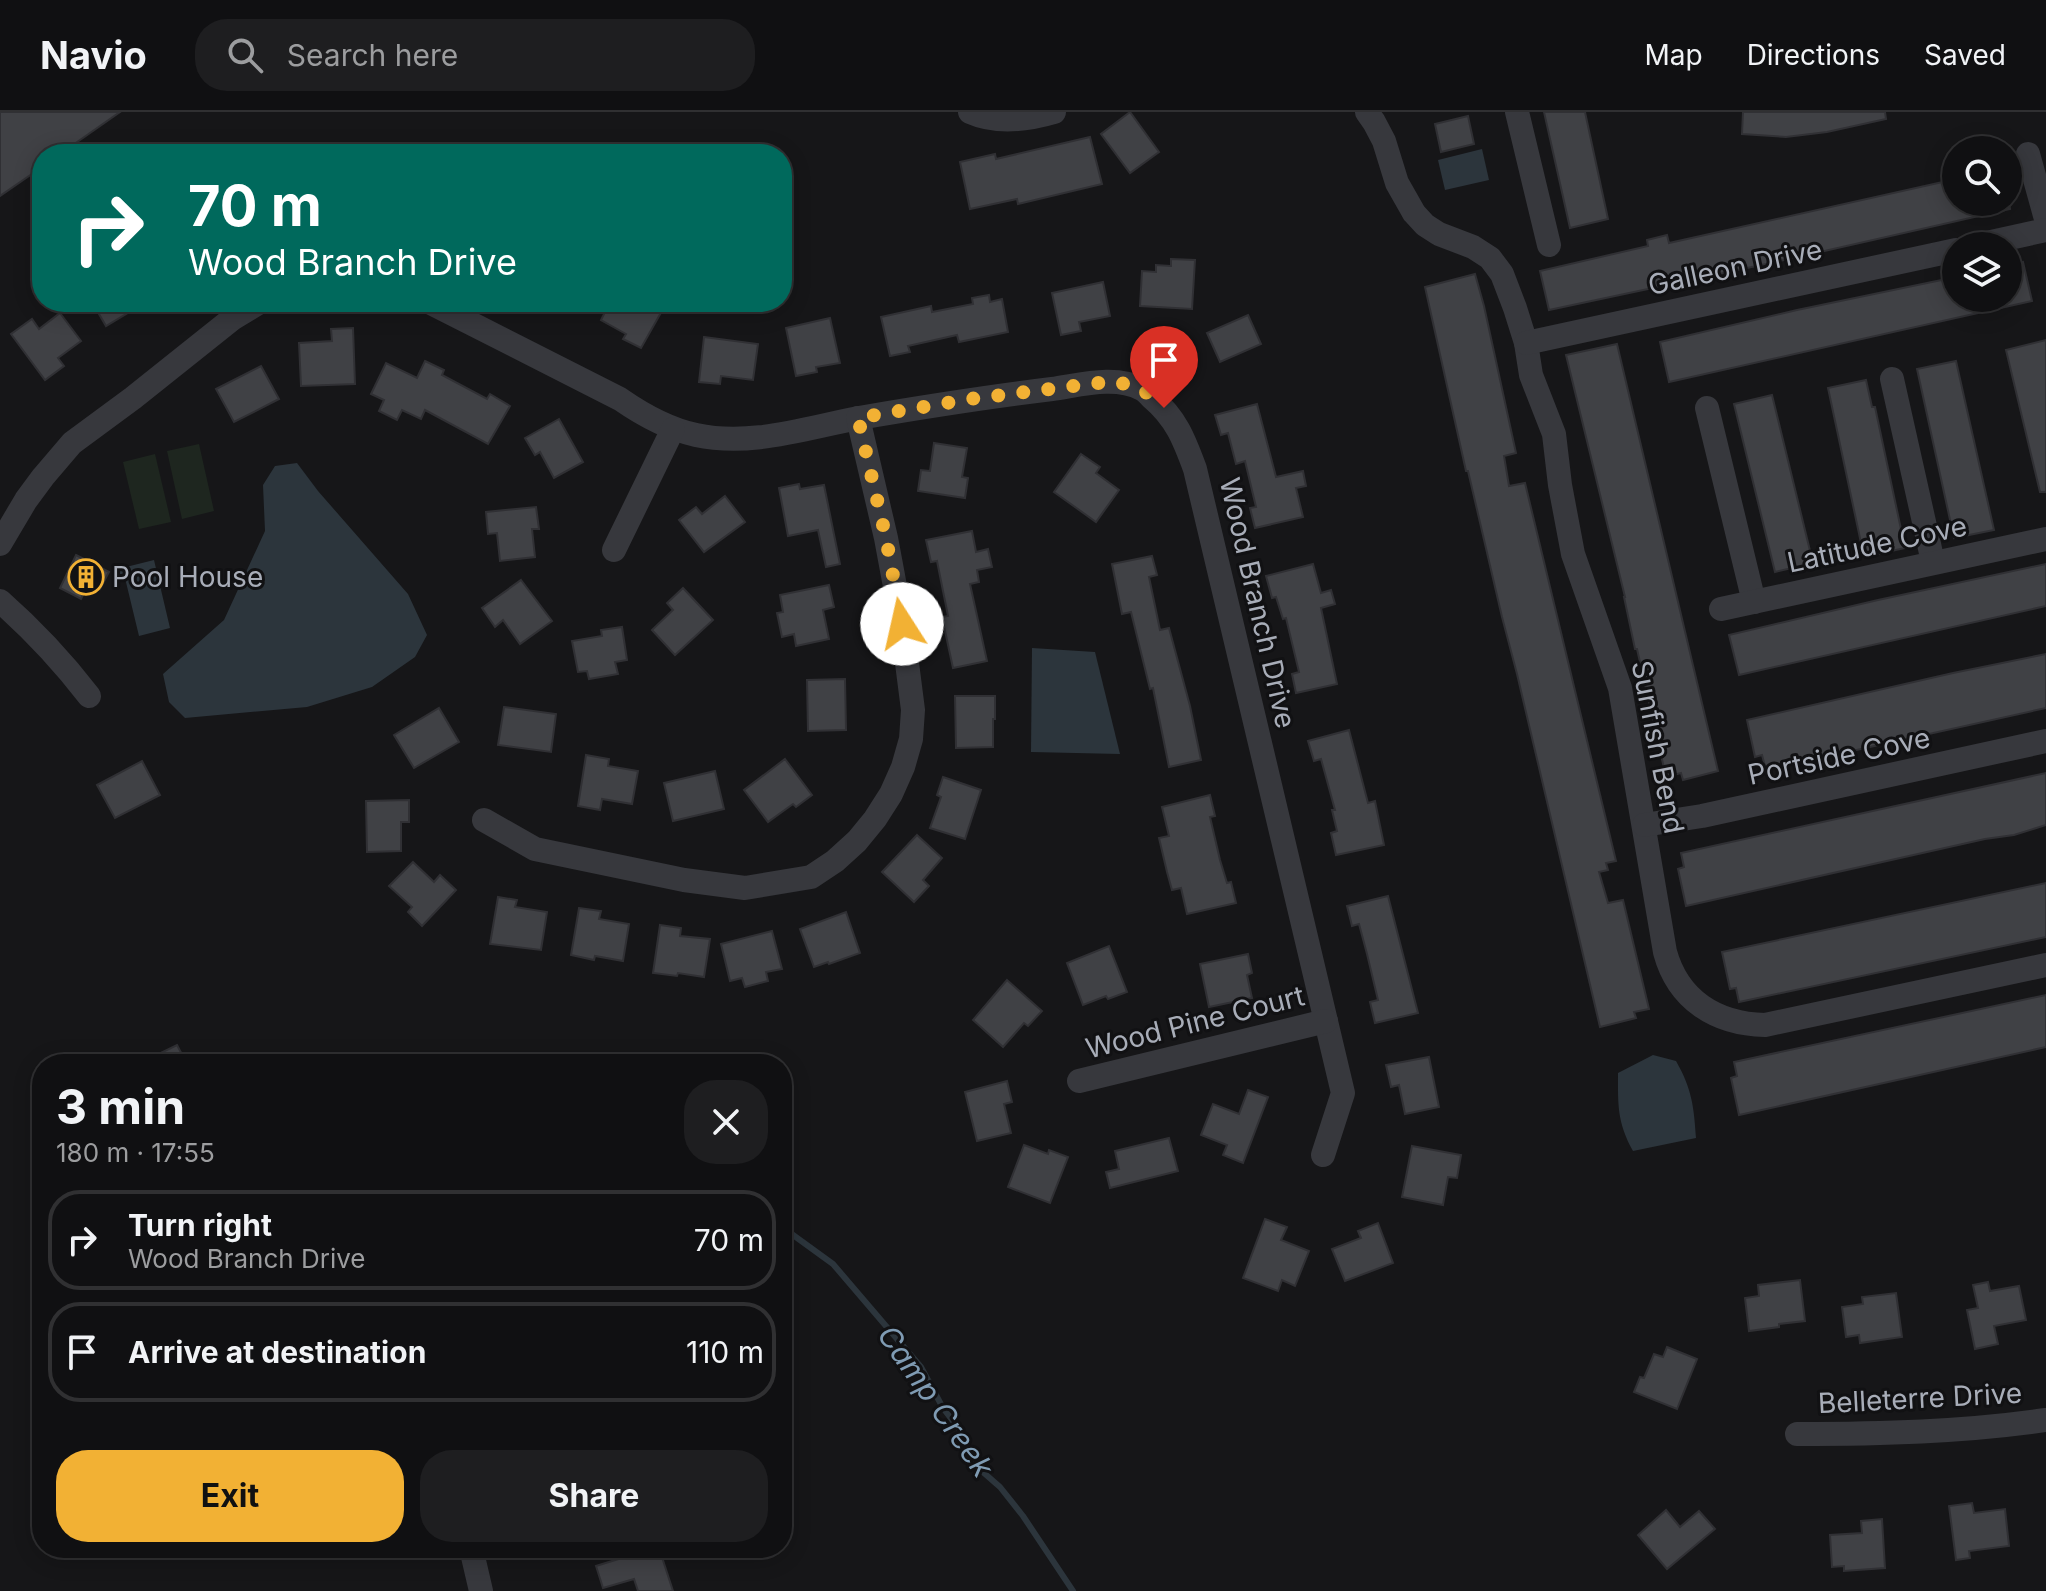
<!DOCTYPE html>
<meta charset="utf-8">
<style>
body{margin:0;font-family:Inter,sans-serif;background:#1e1e20;color:#f1f3f6;height:100vh;display:flex;flex-direction:column;font-size:30px;white-space:nowrap}
*{box-sizing:border-box;margin:0}
p{font-size:26px;color:#9c9d9f}
.icon{flex:none;width:44px;height:44px;fill:none;stroke:currentColor;stroke-width:2;stroke-linecap:round;stroke-linejoin:round}
.map{position:relative;flex:1;overflow:hidden}
.sheet{position:absolute;left:32px;top:942px;width:760px;height:504px;display:flex;flex-direction:column;background:#101012;border-radius:32px;box-shadow:0 4px 20px #0003,0 0 0 2px #303032}
.sheet>*{flex:none}
.hud{position:absolute;left:32px;top:32px;width:760px;height:168px;border-radius:32px;box-shadow:0 4px 20px #0003,0 0 0 2px #303032;background:#00695c;color:#fff;overflow:hidden}
.controls{position:absolute;left:1942px;top:24px;display:grid;gap:16px}
.controls a{display:grid;place-items:center;width:80px;height:80px;border-radius:50%;background:#101012;box-shadow:0 4px 20px #0003,0 0 0 2px #303032;font-size:40px}
.pin{position:absolute;display:grid;place-items:center;width:68px;height:68px;color:#fff;margin:-82px -34px;border-radius:50% 50% 50% 0;rotate:-45deg;box-shadow:0 0 8px #0007}
.pin .icon{rotate:45deg}
.me{position:absolute;width:88px;margin:-44px;rotate:350deg;stroke-linejoin:round;filter:drop-shadow(0 0 6px #0008)}
.turn{display:flex;align-items:center;gap:28px;height:168px;padding:0 24px;font-size:36px}
.turn .icon{width:104px;height:104px;stroke-width:2.5}
.turn b{display:block;font-size:56px;line-height:68px}
.round{display:grid;place-items:center;flex:none;width:84px;height:84px;border-radius:32px;background:#1e1e20}
.overview{display:flex;align-items:center;justify-content:space-between;height:136px;padding:0 24px}
h1{font-size:48px;font-weight:700;line-height:60px}
.button{display:flex;gap:16px;margin-top:auto;padding:16px 24px}
.button a{flex:1;height:92px;border-radius:32px;background:#f2b134;color:#111;font-size:32px;font-weight:700;line-height:92px;text-align:center}
.button a+a{background:#1e1e20;color:#f1f3f6}
ul{padding:0;list-style:none}
li{display:flex;align-items:center;gap:24px;height:100px;margin:0 16px 12px;padding:0 8px;border:4px solid #303032;border-radius:32px}
li div{flex:1}
li b{display:block;font-size:30px}
li em{font-style:normal}
header{display:flex;align-items:center;gap:48px;box-sizing:border-box;height:112px;padding:0 40px;background:#101012;border-bottom:2px solid #303032}
header strong{font-size:38px}
nav{display:flex;gap:44px;margin-inline-start:auto;font-size:28px}
.search{width:560px;height:72px;background:#1e1e20;display:flex;align-items:center;gap:20px;box-sizing:border-box;padding:0 28px;border-radius:32px;color:#9c9d9f;font-size:30px}
.map>svg:first-child{display:block}
</style>
<header>
<strong>Navio</strong>
<div class="search"><svg class="icon" aria-label="search" viewBox="0 0 24 24"><circle cx="10" cy="10" r="6"/><path d="M15 15l6 6"/></svg>Search here</div>
<nav><a>Map</a><a>Directions</a><a>Saved</a></nav>
</header>
<div class="map">
<svg width="2046" height="1479" viewBox="0 0 2046 1479">
<rect width="100%" height="100%" fill="#161618"/>
<g fill="#1e261f">
<polygon points="199,332 214,399 182,407 167,339"/>
<polygon points="155,342 171,410 139,417 123,350"/>
</g>
<g fill="#2c353c">
<polygon points="1482,37 1489,68 1445,78 1438,48"/>
<polygon points="297,351 318,379 408,482 427,523 415,545 372,575 307,595 185,606 169,590 163,562 224,508 265,419 263,373 275,354"/>
<polygon points="154,448 170,516 139,524 125,466 120,467 118,457"/>
<polygon points="1032,536 1095,540 1120,642 1031,640"/>
<path d="M1653 943 1676 949C1692 977 1694 995 1696 1026L1633 1039C1617 1010 1618 993 1618 961Z"/>
</g>
<g fill="none" stroke-linecap="round" stroke-linejoin="round">
<polyline stroke="#2c353c" stroke-width="6" points="782,1115 833,1152 921,1255 943,1296 959,1317 976,1354 1000,1375 1023,1404 1073,1479"/>
</g>
<g fill="#404145" stroke="#303034" stroke-width="2">
<polygon points="0,0 120,0 60,42 42,42 42,55 0,84"/>
<polygon points="1130,0 1159,40 1130,61 1101,22"/>
<polygon points="1544,0 1585,0 1608,107 1570,116"/>
<polygon points="1743,0 1885,0 1886,7 1827,20 1786,25 1742,22"/>
<polygon points="1468,4 1474,32 1441,40 1435,12"/>
<polygon points="1090,25 1102,72 1018,92 1017,87 970,97 960,50 995,42 996,47"/>
<polygon points="1956,67 1956,90 2009,90 2010,97 1789,147 1549,198 1540,159 1648,134 1647,128 1667,123 1669,131"/>
<polygon points="1171,147 1195,148 1192,197 1140,194 1142,159 1156,160 1156,153 1171,154"/>
<polygon points="2023,150 2032,189 1669,270 1660,230 1797,198 1956,165 1956,186 2008,186 2008,153"/>
<polygon points="1475,162 1484,194 1516,341 1504,344 1509,374 1525,371 1616,749 1606,751 1608,758 1599,760 1608,791 1623,788 1649,897 1634,900 1636,906 1600,915 1517,562 1502,505 1468,359 1466,359 1425,175"/>
<polygon points="1103,170 1110,204 1079,210 1081,219 1061,223 1052,181"/>
<polygon points="989,183 990,190 1002,187 1008,220 959,230 957,223 908,234 910,240 890,244 881,205 931,194 932,200 973,192 972,186"/>
<polygon points="92,190 146,190 106,214"/>
<polygon points="610,190 667,190 641,236 623,227 626,222 601,208"/>
<polygon points="60,201 81,229 58,246 64,254 45,268 11,222 32,207 39,217"/>
<polygon points="1248,203 1261,232 1220,250 1207,221"/>
<polygon points="830,206 840,251 816,255 817,260 796,264 786,216"/>
<polygon points="353,216 355,272 301,274 299,231 332,229 331,217"/>
<polygon points="704,225 758,232 753,268 721,264 720,272 699,270"/>
<polygon points="2046,228 2046,380 2040,380 2006,238"/>
<polygon points="1617,232 1718,659 1683,668 1681,661 1666,665 1637,537 1635,537 1624,485 1625,485 1566,243"/>
<polygon points="425,249 444,258 442,263 487,287 490,282 510,294 488,332 425,298 421,307 402,298 397,308 379,299 384,288 371,282 386,251 417,266"/>
<polygon points="1956,249 1994,418 1954,426 1917,257"/>
<polygon points="261,254 279,287 234,310 216,277"/>
<polygon points="1866,268 1872,295 1875,295 1905,436 1864,445 1828,276"/>
<polygon points="1772,283 1813,451 1775,460 1734,292"/>
<polygon points="1257,292 1276,365 1303,359 1306,374 1296,376 1303,405 1255,416 1250,396 1256,395 1245,349 1236,352 1228,321 1221,323 1215,303"/>
<polygon points="559,307 583,350 554,366 540,340 535,343 525,326"/>
<polygon points="934,331 967,336 962,365 968,366 965,386 918,379 921,358 930,359"/>
<polygon points="1081,342 1100,355 1096,361 1119,378 1096,410 1054,380"/>
<polygon points="799,372 800,377 824,373 840,452 826,455 818,418 788,424 779,376"/>
<polygon points="725,384 745,410 704,440 679,408 696,395 702,402"/>
<polygon points="536,395 539,417 532,417 535,445 500,449 497,421 488,422 486,400"/>
<polygon points="972,419 976,440 988,437 992,455 977,458 979,470 970,472 987,549 953,556 942,505 948,504 937,449 931,450 926,428"/>
<polygon points="76,443 109,460 100,477 89,471 81,487 60,476"/>
<polygon points="1152,444 1157,463 1149,465 1160,518 1169,516 1190,594 1201,648 1169,655 1153,576 1150,577 1131,500 1122,502 1112,452"/>
<polygon points="1313,452 1321,481 1331,478 1335,492 1321,496 1337,572 1296,581 1292,562 1299,560 1286,506 1283,507 1276,485 1272,486 1266,464"/>
<polygon points="2046,452 2046,494 1739,563 1729,523 1878,488"/>
<polygon points="521,468 552,509 520,532 503,508 495,515 482,496"/>
<polygon points="829,473 834,495 823,498 829,527 796,534 794,522 782,525 777,501 783,500 780,483"/>
<polygon points="683,476 713,508 675,543 652,518 673,498 667,491"/>
<polygon points="622,515 627,548 615,550 618,562 589,567 587,559 578,560 572,529 602,524 601,518"/>
<polygon points="2046,542 2046,596 1766,658 1762,643 1755,645 1747,608 1953,561"/>
<polygon points="845,567 846,618 808,619 807,568"/>
<polygon points="955,584 995,584 995,607 993,607 993,635 956,636"/>
<polygon points="504,595 556,602 551,640 498,633"/>
<polygon points="439,596 459,630 414,656 394,623"/>
<polygon points="1349,618 1368,691 1375,689 1384,733 1336,743 1331,721 1337,719 1332,698 1335,698 1321,647 1314,649 1308,629"/>
<polygon points="586,643 609,647 608,654 638,659 632,692 602,687 600,698 578,694"/>
<polygon points="785,647 812,683 796,695 793,692 768,710 744,678"/>
<polygon points="142,649 160,683 115,706 97,673"/>
<polygon points="715,659 724,697 673,709 664,671"/>
<polygon points="2046,661 2046,713 2014,723 1985,727 1686,794 1678,757 1684,755 1681,741"/>
<polygon points="943,665 981,678 965,727 930,716 941,685 937,683"/>
<polygon points="1210,683 1215,704 1210,705 1220,748 1227,771 1231,770 1236,791 1187,802 1181,776 1172,778 1167,760 1159,726 1169,724 1162,695"/>
<polygon points="409,688 409,710 401,710 401,739 367,740 366,689"/>
<polygon points="917,723 942,746 923,768 929,774 914,790 882,760"/>
<polygon points="413,750 434,770 440,763 456,778 422,814 408,800 412,795 389,774"/>
<polygon points="2046,771 2046,825 1739,890 1736,876 1730,877 1722,840"/>
<polygon points="1388,784 1418,901 1375,911 1370,890 1378,888 1367,842 1359,812 1352,814 1347,794"/>
<polygon points="498,785 517,788 515,795 547,800 541,838 490,832"/>
<polygon points="579,796 601,799 599,807 629,812 623,849 595,844 594,848 571,843"/>
<polygon points="846,800 860,841 829,852 828,850 814,855 800,817"/>
<polygon points="660,813 681,816 680,824 710,827 704,865 678,861 677,864 653,861"/>
<polygon points="772,819 782,857 766,860 768,869 745,875 742,866 730,869 721,832"/>
<polygon points="1109,834 1127,880 1108,887 1106,884 1083,893 1067,851"/>
<polygon points="1248,842 1252,861 1247,863 1252,886 1209,895 1200,852"/>
<polygon points="1007,868 1042,899 1028,914 1024,911 1003,935 973,908"/>
<polygon points="2046,883 2046,935 1739,1003 1731,966 1737,964 1734,950"/>
<polygon points="177,933 187,952 138,952"/>
<polygon points="1429,945 1439,995 1405,1002 1399,973 1391,975 1386,953"/>
<polygon points="1007,969 1012,990 1004,992 1011,1021 977,1029 965,980"/>
<polygon points="1248,978 1268,985 1243,1051 1223,1043 1227,1033 1201,1023 1213,992 1239,1002"/>
<polygon points="1169,1026 1178,1059 1110,1076 1106,1060 1119,1057 1115,1039"/>
<polygon points="1024,1033 1048,1042 1049,1038 1068,1045 1050,1091 1008,1075"/>
<polygon points="1412,1034 1461,1043 1457,1066 1448,1065 1443,1093 1402,1085"/>
<polygon points="1265,1107 1287,1115 1281,1128 1309,1139 1295,1174 1282,1168 1278,1179 1243,1166"/>
<polygon points="1378,1111 1393,1151 1345,1169 1332,1137 1361,1126 1358,1119"/>
<polygon points="1800,1168 1805,1209 1779,1212 1779,1215 1749,1219 1745,1186 1759,1184 1758,1173"/>
<polygon points="1988,1170 1990,1179 2019,1174 2026,1208 1994,1214 1998,1232 1975,1237 1967,1198 1978,1196 1973,1173"/>
<polygon points="1896,1181 1902,1225 1860,1231 1859,1223 1846,1225 1842,1195 1863,1192 1862,1185"/>
<polygon points="1667,1235 1697,1247 1677,1297 1634,1280 1640,1265 1644,1266 1654,1242 1663,1245"/>
<polygon points="1972,1391 1974,1401 2005,1397 2009,1434 1969,1439 1970,1446 1956,1448 1949,1394"/>
<polygon points="1666,1398 1680,1415 1699,1399 1715,1417 1667,1457 1638,1423"/>
<polygon points="1882,1407 1885,1456 1844,1459 1844,1454 1832,1455 1830,1423 1862,1421 1861,1409"/>
<polygon points="654,1436 659,1436 673,1479 638,1479 634,1467 603,1476 596,1454"/>
</g>
<g fill="none" stroke-linecap="round" stroke-linejoin="round">
<g stroke="#37383d" stroke-width="24">
<path d="M970 0C997 12 1027 8 1054 0"/>
<path d="M1367 0 1374 10 1384 29 1397 71 1414 101 1425 113 1439 122 1473 135 1490 146 1502 162 1515 196 1526 231 1531 263 1554 322 1560 373 1573 442 1620 576 1665 840C1678 888 1716 912 1765 913L2046 853"/>
<polyline points="1517,0 1549,133"/>
<polyline points="2028,42 2046,107"/>
<polyline points="1973,134 2046,118"/>
<path d="M429 190 620 287C643 303 668 317 696 323 751 335 805 316 859 306 923 295 987 285 1052 277 1081 273 1115 263 1142 277 1146 279 1148 282 1151 285 1176 306 1184 327 1195 357L1343 981 1323 1043"/>
<polyline points="1526,231 1956,138"/>
<polyline points="1892,267 1933,450"/>
<polyline points="1707,296 1754,490"/>
<polyline points="0,432 26,388 43,365 72,331 133,286 232,207 260,190"/>
<polyline points="614,438 673,317"/>
<path d="M0 489C33 518 62 549 89 584"/>
<polyline points="1721,497 2046,427"/>
<polyline points="484,708 535,737 684,768 745,776 811,765 835,749 857,729 875,707 891,682 903,655 911,627 913,598 902,512 886,426 858,306"/>
<polyline points="1644,713 1702,704 2046,629"/>
<polyline points="1079,969 1326,909"/>
<path d="M1797 1322C1880 1322 1963 1320 2046 1308"/>
<polyline points="471,1436 481,1479"/>
</g>
</g>
<g fill="none" stroke-linecap="round" stroke-linejoin="round">
<polyline stroke="#f2b134" stroke-width="14" stroke-dasharray="0 25.2" points="902,512 886,426 858,306 970,287 1114,269 1142,277 1164,296"/>
</g>
<defs>
<symbol id="building-ring" viewBox="-11 -11 22 22"><circle r="9.5" fill="#111113" stroke="#f2b134" stroke-width="1.5"/><path d="M-4-6H4V6H1V3H-1V6H-4ZM-2.5-4.3h1.7v1.8h-1.7ZM.8-4.3h1.7v1.8H.8ZM-2.5-1h1.7V.8h-1.7ZM.8-1h1.7V.8H.8Z" fill="#f2b134"/></symbol>
</defs>
<g fill-rule="evenodd">
<use href="#building-ring" x="66" y="445" width="40" height="40"/>
</g>
<g text-anchor="middle" dominant-baseline="central" stroke-width="6" stroke-linejoin="round" paint-order="stroke">
<g font-size="28" fill="#a8adb8" stroke="#111113">
<text transform="translate(1735 155) rotate(-12)">Galleon Drive</text>
<text transform="translate(1877 432) rotate(-12)">Latitude Cove</text>
<text transform="translate(1258 491) rotate(77)">Wood Branch Drive</text>
<text transform="translate(1658 635) rotate(79)">Sunfish Bend</text>
<text transform="translate(1839 644) rotate(-12)">Portside Cove</text>
<text transform="translate(1195 910) rotate(-14)">Wood Pine Court</text>
<text transform="translate(1920 1286) rotate(-3)">Belleterre Drive</text>
</g>
<g font-size="28" fill="#a8adb8" stroke="#111113" text-anchor="start">
<text x="112" y="465">Pool House</text>
</g>
<g font-size="30" font-style="italic" fill="#7f9bb3" stroke="#111113">
<text transform="translate(936 1289) rotate(55)">Camp Creek</text>
</g>
</g>
</svg>
<div class="controls">
<a><svg class="icon" aria-label="search" viewBox="0 0 24 24"><circle cx="10" cy="10" r="6"/><path d="M15 15l6 6"/></svg></a>
<a><svg class="icon" aria-label="layers" viewBox="0 0 24 24"><path d="M12 4l9 5-9 5-9-5zM3 14l9 5 9-5"/></svg></a>
</div>
<div class="pin" style="left:1164px;top:296px;background:#d93025"><svg class="icon" aria-label="arrive" viewBox="0 0 24 24"><path d="M6 21V4h12l-3 4 3 4H6"/></svg></div>
<svg class="me" style="left:902px;top:512px" viewBox="-20 -20 40 40"><circle r="19" fill="#fff"/><path d="M0-13L10 11 0 6-10 11z" fill="#f2b134"/></svg>
<div class="hud">
<div class="turn"><svg class="icon" aria-label="right" viewBox="0 0 24 24"><path d="M7 20v-9h11M14 6l5 5-5 5"/></svg><div><b>70 m</b>Wood Branch Drive</div></div>
</div>
<section class="sheet">
<div class="overview"><div><h1>3 min</h1><p>180 m · 17:55</p></div><a class="round"><svg class="icon" aria-label="close" viewBox="0 0 24 24"><path d="M6 6l12 12M18 6L6 18"/></svg></a></div>
<ul>
<li><svg class="icon" aria-label="right" viewBox="0 0 24 24"><path d="M7 20v-9h11M14 6l5 5-5 5"/></svg><div><b>Turn right</b><p>Wood Branch Drive</p></div><em>70 m</em></li>
<li><svg class="icon" aria-label="arrive" viewBox="0 0 24 24"><path d="M6 21V4h12l-3 4 3 4H6"/></svg><div><b>Arrive at destination</b></div><em>110 m</em></li>
</ul>
<div class="button"><a>Exit</a><a>Share</a></div>
</section>
</div>
